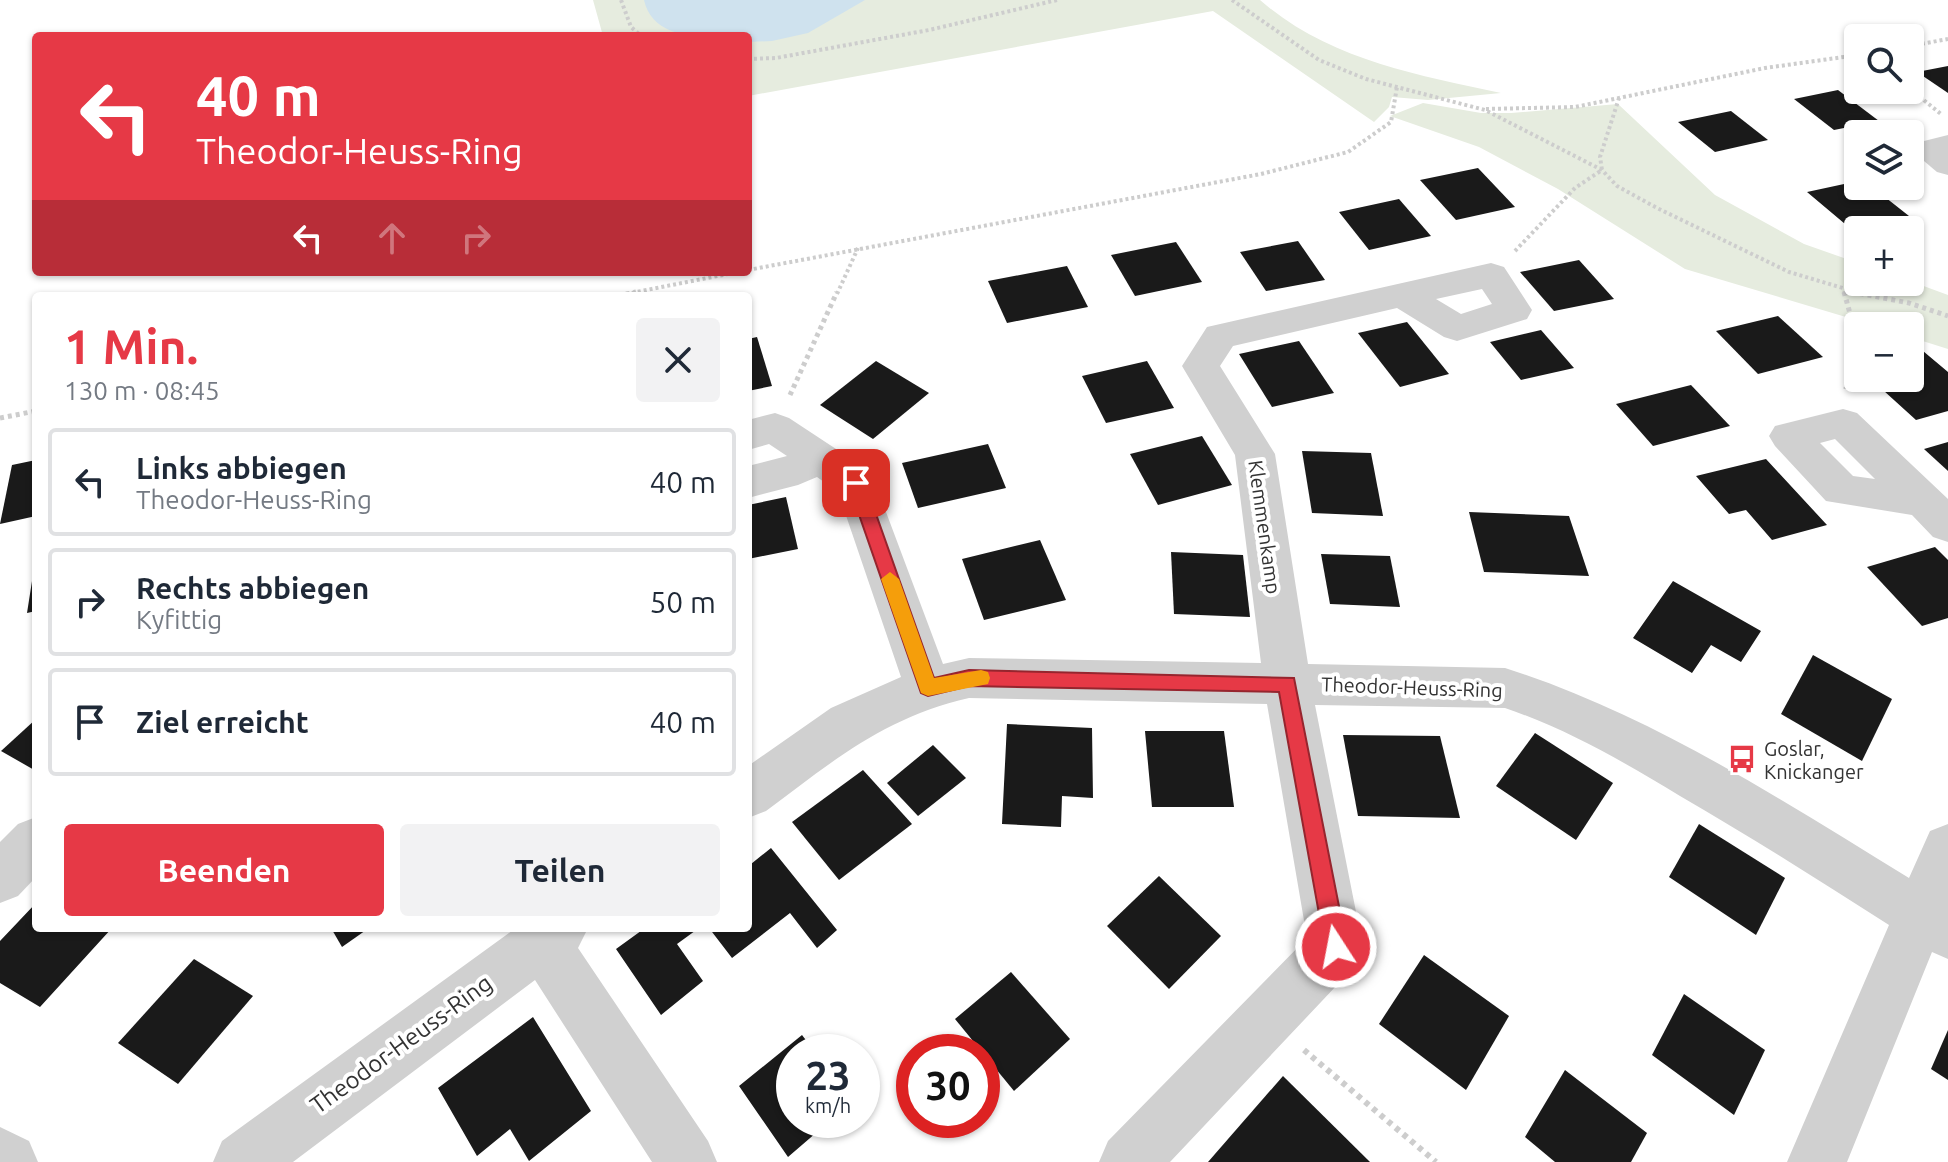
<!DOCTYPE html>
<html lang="de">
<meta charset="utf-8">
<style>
body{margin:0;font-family:Ubuntu,sans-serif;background:#f2f2f3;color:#1f2937;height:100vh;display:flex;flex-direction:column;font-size:30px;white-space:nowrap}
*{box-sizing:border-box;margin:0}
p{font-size:26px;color:#747a83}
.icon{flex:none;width:44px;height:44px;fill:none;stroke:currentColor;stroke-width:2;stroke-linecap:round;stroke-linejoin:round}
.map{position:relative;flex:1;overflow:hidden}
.drawer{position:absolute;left:32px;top:292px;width:720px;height:640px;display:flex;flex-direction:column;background:#fff;border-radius:8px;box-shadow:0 2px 6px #0004}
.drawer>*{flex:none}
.guide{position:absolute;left:32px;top:32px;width:720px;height:244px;border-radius:8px;box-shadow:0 2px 6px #0004;background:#e63946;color:#fff;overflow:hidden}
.controls{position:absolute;left:1844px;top:24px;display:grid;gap:16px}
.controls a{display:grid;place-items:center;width:80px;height:80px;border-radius:8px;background:#fff;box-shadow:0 2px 6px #0004;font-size:40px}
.speed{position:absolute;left:776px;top:1034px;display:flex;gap:16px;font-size:40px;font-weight:700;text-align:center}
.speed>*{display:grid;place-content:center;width:104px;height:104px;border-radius:50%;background:#fff;box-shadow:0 2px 6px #0004;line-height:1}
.speed small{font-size:20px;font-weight:400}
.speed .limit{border:12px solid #d22;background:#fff;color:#111}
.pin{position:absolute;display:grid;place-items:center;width:68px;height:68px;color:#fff;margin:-34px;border-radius:16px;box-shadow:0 4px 12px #0006}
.me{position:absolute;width:88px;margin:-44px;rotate:349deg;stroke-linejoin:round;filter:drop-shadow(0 0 6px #0008)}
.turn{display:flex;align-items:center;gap:28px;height:168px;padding:0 32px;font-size:36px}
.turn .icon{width:104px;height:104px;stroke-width:2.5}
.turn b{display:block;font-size:56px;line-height:68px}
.lanes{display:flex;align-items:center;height:76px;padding:0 32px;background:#0003;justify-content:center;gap:40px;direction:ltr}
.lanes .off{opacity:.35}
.round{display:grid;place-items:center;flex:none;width:84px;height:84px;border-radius:8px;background:#f2f2f3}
.summary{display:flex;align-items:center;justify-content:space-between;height:136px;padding:0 32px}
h1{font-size:48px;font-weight:700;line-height:60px;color:#e63946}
.button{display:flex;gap:16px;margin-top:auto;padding:16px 32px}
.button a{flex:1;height:92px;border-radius:8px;background:#e63946;color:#fff;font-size:32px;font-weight:700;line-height:92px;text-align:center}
.button a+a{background:#f2f2f3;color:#1f2937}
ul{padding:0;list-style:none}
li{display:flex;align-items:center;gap:24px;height:108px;margin:0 16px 12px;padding:0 16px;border:4px solid #e0e1e3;border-radius:8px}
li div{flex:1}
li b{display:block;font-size:30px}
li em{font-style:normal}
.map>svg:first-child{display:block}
</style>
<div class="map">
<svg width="1948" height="1162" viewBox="0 0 1948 1162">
<rect width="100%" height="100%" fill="#fff"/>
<g fill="#e6ecdf">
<path d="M593 0H1260C1327 59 1416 75 1501 93L1428 100 1392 97 1389 107 1374 122 1213 11 748 96V36H603Z"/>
<polygon points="1423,103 1481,113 1511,113 1618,104 1715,195 1804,244 1858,263 1858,282 1910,281 1948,295 1948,349 1910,337 1910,326 1876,326 1685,269 1558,189 1479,147 1390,116"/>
</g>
<path fill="#cfe2ee" d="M644 0H865L808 33 772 41 748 42V36C714 36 654 45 644 0Z"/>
<g fill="#1a1a1a">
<polygon points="1948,66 1948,93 1917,72"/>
<polygon points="1838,90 1879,121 1834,130 1794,99"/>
<polygon points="1731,111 1768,140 1715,152 1678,122"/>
<polygon points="1478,168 1515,207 1456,220 1420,180"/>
<polygon points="1858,181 1858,186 1871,186 1909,216 1851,229 1807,192"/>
<polygon points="1399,199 1431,236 1369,250 1339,212"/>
<polygon points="1298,241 1325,280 1266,291 1240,252"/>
<polygon points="1176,242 1202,282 1135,296 1111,255"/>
<polygon points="1579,260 1614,299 1554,311 1520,272"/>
<polygon points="1067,266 1088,307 1007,323 988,281"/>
<polygon points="1778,316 1823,357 1758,374 1716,331"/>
<polygon points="1407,322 1449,374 1400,387 1358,333"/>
<polygon points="1541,330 1574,368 1521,380 1490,342"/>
<polygon points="757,337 772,386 748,391 748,339"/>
<polygon points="1299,341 1334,393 1272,407 1239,354"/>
<polygon points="1923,351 1948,372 1948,411 1916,420 1873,381 1910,378 1910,355"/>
<polygon points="876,361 929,393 873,439 820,405"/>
<polygon points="1147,361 1174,408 1106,423 1082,376"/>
<polygon points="1691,385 1730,426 1653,446 1616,404"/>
<polygon points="1202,436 1232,485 1158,505 1130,454"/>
<polygon points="1948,442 1948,471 1924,449"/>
<polygon points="988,444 1006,488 918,508 902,463"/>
<polygon points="1302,451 1371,453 1383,516 1312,513"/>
<polygon points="1766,459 1827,525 1772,540 1746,510 1729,514 1696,476"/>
<polygon points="36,460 36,516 0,524 12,465"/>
<polygon points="786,497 798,549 748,559 748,505"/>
<polygon points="1469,512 1569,516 1589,576 1484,572"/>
<polygon points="1040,540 1066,600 984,620 962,559"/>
<polygon points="1935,547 1948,560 1948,618 1922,626 1867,567"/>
<polygon points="1171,552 1243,555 1250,617 1174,614"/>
<polygon points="1321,554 1390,556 1400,607 1330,604"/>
<polygon points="36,580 36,611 27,613 32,581"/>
<polygon points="1673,581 1761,631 1741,662 1711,645 1692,673 1633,638"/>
<polygon points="1813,655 1892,699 1862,761 1781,714"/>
<polygon points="36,719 36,771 1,751"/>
<polygon points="1007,724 1092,728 1093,798 1062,796 1061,827 1002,824"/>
<polygon points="1145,731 1224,731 1234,807 1152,807"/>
<polygon points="1535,733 1613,783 1576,840 1496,786"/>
<polygon points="1343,735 1440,736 1460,818 1358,816"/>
<polygon points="933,745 966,778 918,816 887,783"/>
<polygon points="863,770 912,824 839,880 792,822"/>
<polygon points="1699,824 1785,878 1756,935 1669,877"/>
<polygon points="771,848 837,930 817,948 790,913 732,958 709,928 748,928 748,860 751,864"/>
<polygon points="1159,876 1221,936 1169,989 1107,926"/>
<polygon points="36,903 36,928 112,928 40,1007 0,983 0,941"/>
<polygon points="331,928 369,928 342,947"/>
<polygon points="645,928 699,928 677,944 703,981 661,1015 616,949"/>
<polygon points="1424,955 1509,1016 1466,1090 1379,1024"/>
<polygon points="194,959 253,996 178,1084 118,1043"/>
<polygon points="1011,972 1070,1039 1014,1091 955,1019"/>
<polygon points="1684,994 1765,1050 1734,1115 1652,1055"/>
<polygon points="533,1017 591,1111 529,1161 510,1129 477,1156 438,1088"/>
<polygon points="1948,1030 1948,1080 1931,1069"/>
<polygon points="802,1035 815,1052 794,1052 794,1120 831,1120 788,1157 739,1086"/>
<polygon points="1565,1070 1647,1133 1631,1162 1555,1162 1525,1137"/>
<polygon points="1283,1076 1370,1162 1208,1162"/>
</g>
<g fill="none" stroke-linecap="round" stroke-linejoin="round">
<g stroke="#cdcdcd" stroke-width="4" stroke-dasharray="3 3" stroke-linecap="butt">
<polyline points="621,0 631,27 641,36"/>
<polyline points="1232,0 1319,60 1366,79 1485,110 1602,170 1617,186 1657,208 1789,272 1863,294"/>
<polyline points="1910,46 1948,39"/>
<polyline points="748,59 776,58 929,30 1057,0"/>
<polyline points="1910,89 1941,114"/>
<polyline points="1486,109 1575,107 1765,68 1858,55"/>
<polyline points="1515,251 1575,188 1602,170 1600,157 1619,98"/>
<polyline points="748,270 1261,174 1348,152 1391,122 1397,87"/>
<polyline points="1844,291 1845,294"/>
<polyline points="626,294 738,272"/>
<polyline points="837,294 858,248"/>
</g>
<g stroke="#cdcdcd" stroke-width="5" stroke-dasharray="4 4" stroke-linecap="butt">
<polyline points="1844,292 1851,317 1846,389"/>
<polyline points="1852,292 1909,303 1948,316"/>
<polyline points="618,296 636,292"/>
<polyline points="790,395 837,292"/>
<polyline points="0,418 36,411"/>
</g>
<polyline stroke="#cdcdcd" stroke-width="6" stroke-dasharray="5 5" stroke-linecap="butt" points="1304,1050 1436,1162"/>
<g fill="#d0d0d0" fill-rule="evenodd">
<polygon points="1948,135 1948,175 1937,172 1911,150 1916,143"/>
<path d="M1491 263 1504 267 1532 310 1527 319 1457 341 1444 337 1397 308 1233 346 1220 366 1275 454 1308 664 1505 668C1650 714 1780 799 1909 878L1930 831 1948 824V959L1932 952 1847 1162H1787L1889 925C1820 881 1751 837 1680 796 1624 762 1567 729 1505 708L1315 705 1363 947 1355 966 1170 1162H1099L1108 1141 1307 938 1267 704 969 698C885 717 833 761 766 811L748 818V766L831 708 901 677 838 492 817 477 798 485 748 498V466L787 456 769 444 748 450V420L775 413 789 418 871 472 943 664 969 658 1261 663 1235 455 1182 366 1207 327ZM1482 289 1492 304 1461 314 1436 299Z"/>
<path d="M1843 409 1857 413 1948 499V542L1933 537 1912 515 1826 501 1775 446 1769 436 1775 426ZM1835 439 1875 479 1853 476 1820 443Z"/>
<polygon points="36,817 36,877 18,896 0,903 0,842 18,824"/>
<polygon points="516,928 588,928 578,948 708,1141 717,1162 652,1162 535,980 293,1162 213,1162 222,1141"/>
<polygon points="0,1127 29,1141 38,1162 0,1162"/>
</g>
</g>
<polygon fill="#e63946" stroke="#96252e" stroke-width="2" points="856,477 865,483 934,678 969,670 1294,678 1347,947 1344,954 1336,958 1328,954 1325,947 1279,692 969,686 928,696 921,693 848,483"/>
<polygon fill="#f59e0b" points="890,572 899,579 934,678 981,670 988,672 990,678 988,684 928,696 921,693 881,579"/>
<defs>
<symbol id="bus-bare" viewBox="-9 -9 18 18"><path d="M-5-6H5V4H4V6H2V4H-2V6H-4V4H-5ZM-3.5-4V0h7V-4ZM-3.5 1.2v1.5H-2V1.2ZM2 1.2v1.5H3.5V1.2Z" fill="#e63946" stroke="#fff" stroke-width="2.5" paint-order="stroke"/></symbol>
</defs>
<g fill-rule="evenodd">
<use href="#bus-bare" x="1722" y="739" width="40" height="40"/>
</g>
<g text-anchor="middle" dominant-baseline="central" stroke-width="8" stroke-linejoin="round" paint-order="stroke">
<g font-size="20" fill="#333" stroke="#fff">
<text transform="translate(1265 527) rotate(82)">Klemmenkamp</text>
<text transform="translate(1412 687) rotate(2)">Theodor-Heuss-Ring</text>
</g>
<g font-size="20" fill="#333" stroke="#fff" text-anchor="start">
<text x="1764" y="748">Goslar,<tspan x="1764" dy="23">Knickanger</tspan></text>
</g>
<g font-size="24" fill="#333" stroke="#fff">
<text transform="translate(401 1044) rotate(-36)">Theodor-Heuss-Ring</text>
</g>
</g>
</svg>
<div class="controls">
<a><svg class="icon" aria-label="search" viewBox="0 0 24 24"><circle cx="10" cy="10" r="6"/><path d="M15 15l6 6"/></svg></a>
<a><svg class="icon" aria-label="layers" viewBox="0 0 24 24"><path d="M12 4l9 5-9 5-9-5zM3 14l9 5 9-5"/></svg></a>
<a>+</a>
<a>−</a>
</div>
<div class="speed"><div>23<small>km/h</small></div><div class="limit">30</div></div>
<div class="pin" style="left:856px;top:483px;background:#d93025"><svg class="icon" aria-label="arrive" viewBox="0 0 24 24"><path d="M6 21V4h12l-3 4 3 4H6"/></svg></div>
<svg class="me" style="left:1336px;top:947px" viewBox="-20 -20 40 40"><circle r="17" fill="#e63946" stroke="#fff" stroke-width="3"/><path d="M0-11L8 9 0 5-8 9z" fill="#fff"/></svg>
<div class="guide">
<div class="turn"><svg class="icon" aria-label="left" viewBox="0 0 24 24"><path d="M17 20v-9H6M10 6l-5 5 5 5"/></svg><div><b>40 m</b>Theodor-Heuss-Ring</div></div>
<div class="lanes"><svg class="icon" aria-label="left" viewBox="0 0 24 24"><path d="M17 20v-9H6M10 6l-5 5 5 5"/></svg><svg class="icon off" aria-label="ahead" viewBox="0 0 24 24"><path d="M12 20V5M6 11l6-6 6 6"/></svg><svg class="icon off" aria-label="right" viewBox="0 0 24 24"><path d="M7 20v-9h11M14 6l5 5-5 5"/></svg></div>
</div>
<section class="drawer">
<div class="summary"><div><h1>1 Min.</h1><p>130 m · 08:45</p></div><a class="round"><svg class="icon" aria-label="close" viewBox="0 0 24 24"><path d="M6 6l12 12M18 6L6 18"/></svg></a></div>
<ul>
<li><svg class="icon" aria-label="left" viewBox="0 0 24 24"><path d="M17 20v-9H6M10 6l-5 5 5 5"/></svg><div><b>Links abbiegen</b><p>Theodor-Heuss-Ring</p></div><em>40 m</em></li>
<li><svg class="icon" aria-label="right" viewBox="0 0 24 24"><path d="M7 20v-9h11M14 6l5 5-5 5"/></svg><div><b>Rechts abbiegen</b><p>Kyfittig</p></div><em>50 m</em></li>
<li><svg class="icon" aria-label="arrive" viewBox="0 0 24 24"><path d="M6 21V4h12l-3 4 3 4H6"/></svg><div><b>Ziel erreicht</b></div><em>40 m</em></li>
</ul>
<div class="button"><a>Beenden</a><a>Teilen</a></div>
</section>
</div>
